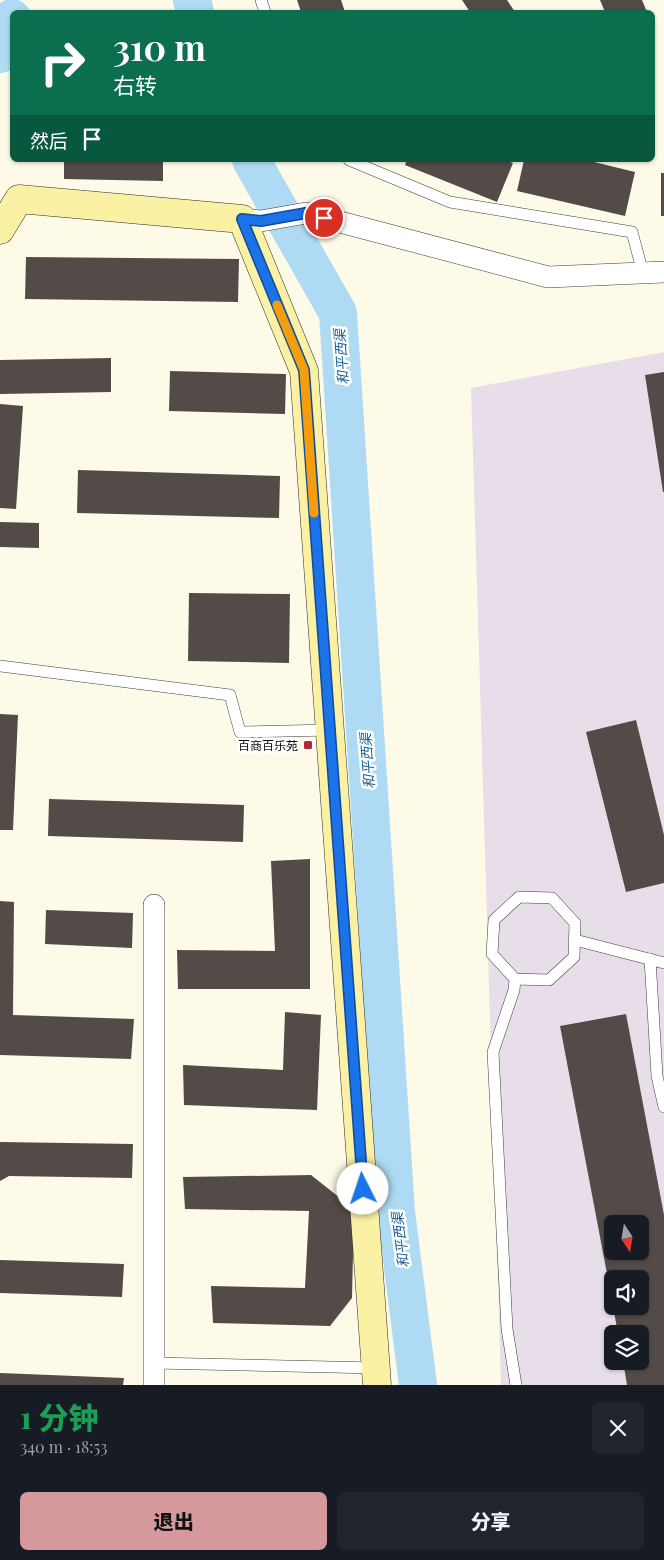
<!DOCTYPE html>
<html lang="zh">
<meta charset="utf-8">
<style>
body{margin:0;font-family:"Playfair Display","Noto Sans SC",serif;background:#20242c;color:#f1f3f6;height:100vh;display:flex;flex-direction:column;font-size:19px;white-space:nowrap}
*{box-sizing:border-box;margin:0}
p{font-size:16px;color:#9ea1a6}
.icon{flex:none;width:28px;height:28px;fill:none;stroke:currentColor;stroke-width:2;stroke-linecap:round;stroke-linejoin:round}
.map{position:relative;height:1385px;overflow:hidden}
.details{display:flex;flex-direction:column;background:#171b24;flex:1}
.details>*{flex:none}
.hud{position:absolute;left:10px;top:10px;width:645px;height:152px;border-radius:8px;box-shadow:0 1px 4px #0004;background:#0b6e4f;color:#fff;overflow:hidden}
.needle{width:32px;rotate:168deg}
.controls{position:absolute;left:604px;top:1215px;display:grid;gap:10px}
.controls a{display:grid;place-items:center;width:45px;height:45px;border-radius:8px;background:#171b24;box-shadow:0 1px 4px #0004;font-size:25px}
.pin{position:absolute;display:grid;place-items:center;width:42px;height:42px;color:#fff;margin:-21px;border:2px solid #fff;border-radius:50%;box-shadow:0 1px 5px #0007}
.me{position:absolute;width:55px;margin:-28px;rotate:356deg;stroke-linejoin:round;filter:drop-shadow(0 0 4px #0008)}
.turn{display:flex;align-items:center;gap:18px;height:105px;padding:0 20px;font-size:22px}
.turn .icon{width:65px;height:65px;stroke-width:2.5}
.turn b{display:block;font-size:35px;line-height:42px}
.then{display:flex;align-items:center;height:48px;padding:0 20px;background:#0003;gap:10px;font-size:19px}
.round{display:grid;place-items:center;flex:none;width:52px;height:52px;border-radius:8px;background:#20242c}
.head{display:flex;align-items:center;justify-content:space-between;height:85px;padding:0 20px}
h1{font-size:30px;font-weight:800;line-height:38px;color:#1e9e55}
.button{display:flex;gap:10px;margin-top:auto;padding:10px 20px}
.button a{flex:1;height:58px;border-radius:8px;background:#d5989d;color:#111;font-size:20px;font-weight:800;line-height:58px;text-align:center}
.button a+a{background:#20242c;color:#f1f3f6}
.map>svg:first-child{display:block}
</style>
<div class="map">
<svg width="664" height="1385" viewBox="0 0 664 1385">
<rect width="100%" height="100%" fill="#fefae8"/>
<path fill="#e8dee9" fill-rule="evenodd" d="M664 352V1385H501L471 388ZM612 1224H640V1251H612ZM612 1279H640V1306H612ZM612 1334H640V1361H612Z"/>
<g fill="none" stroke-linecap="round" stroke-linejoin="round">
<g stroke="#afdaf3" stroke-width="38">
<polyline points="192,0 195,12"/>
<polyline points="0,54 12,18"/>
<polyline points="251,160 338,313 396,1212 418,1385"/>
</g>
</g>
<g fill="#524b47" fill-rule="evenodd">
<polygon points="297,0 341,0 345,12 301,12"/>
<polygon points="462,0 507,0 515,12 470,12"/>
<polygon points="600,0 642,0 647,12 605,12"/>
<polygon points="64,160 163,160 163,181 64,179"/>
<polygon points="407,160 504,160 513,163 497,202 405,165"/>
<polygon points="524,160 586,160 635,172 625,216 517,191"/>
<rect x="661" y="173" width="3" height="43"/>
<polygon points="26,257 239,259 238,302 25,299"/>
<polygon points="111,358 111,392 0,394 0,360"/>
<polygon points="170,371 286,374 285,414 169,411"/>
<polygon points="664,372 664,492 663,492 645,375"/>
<polygon points="0,404 23,406 16,509 0,508"/>
<polygon points="78,470 280,476 279,518 77,513"/>
<polygon points="0,522 39,523 39,548 0,547"/>
<polygon points="189,593 290,594 289,663 188,661"/>
<polygon points="0,714 18,715 13,830 0,830"/>
<polygon points="636,720 664,835 664,883 626,892 586,732"/>
<polygon points="49,799 244,805 243,842 48,836"/>
<polygon points="310,859 310,989 178,989 177,950 275,951 271,861"/>
<polygon points="0,901 14,902 13,1015 134,1019 131,1059 0,1055"/>
<polygon points="46,910 133,913 132,948 45,944"/>
<polygon points="285,1012 321,1015 317,1110 184,1105 183,1065 283,1070"/>
<path d="M626 1014 664 1215V1385H627L623 1361H640V1334H618L613 1306H640V1279H612V1300L560 1026ZM612 1224H640V1251H612Z"/>
<polygon points="0,1142 133,1144 132,1178 9,1176 0,1181"/>
<polygon points="311,1175 354,1209 352,1298 330,1326 213,1323 211,1286 305,1288 309,1211 185,1209 183,1177"/>
<polygon points="0,1260 124,1264 122,1297 0,1293"/>
<polygon points="0,1373 124,1378 123,1385 0,1385"/>
</g>
<g fill="none" stroke-linecap="round" stroke-linejoin="round">
<defs>
<g id="lane">
<polyline points="261,0 265,12"/>
<polyline points="349,160 450,202 632,232 643,273"/>
<polyline points="0,666 230,695 240,732 330,730"/>
<polyline points="575,940 664,963"/>
<polyline points="650,959 657,1076 664,1107"/>
<polyline points="515,979 549,980 574,957 575,923 552,898 519,897 494,920 492,954 515,979 514,990 493,1052 507,1329 516,1385"/>
<polyline points="154,1363 376,1368"/>
</g>
<g id="street">
<polyline points="242,219 261,221 306,213 548,277 664,272"/>
<polyline points="154,1385 154,905"/>
</g>
<polyline id="secondary" points="0,230 19,199 242,219 304,371 377,1385"/>
</defs>
<use href="#lane" stroke="#3d3d3d" stroke-width="12"/>
<use href="#street" stroke="#3d3d3d" stroke-width="22"/>
<use href="#secondary" stroke="#2c2c2c" stroke-width="29"/>
<use href="#lane" stroke="#fff" stroke-width="11"/>
<use href="#street" stroke="#fff" stroke-width="21"/>
<use href="#secondary" stroke="#fbf1a5" stroke-width="28"/>
</g>
<g fill="none" stroke-linecap="round" stroke-linejoin="round">
<defs>
<polyline id="route" points="324,218 306,213 261,221 242,219 304,370 363,1189"/>
</defs>
<use href="#route" stroke="#114b97" stroke-width="12"/>
<use href="#route" stroke="#1a73e8" stroke-width="9"/>
<polyline stroke="#f59e0b" stroke-width="9" points="277,305 304,370 314,513"/>
</g>
<rect fill="#b22931" stroke="#fff" stroke-width="2" x="303" y="740" width="10" height="10" rx="2.5"/>
<g text-anchor="middle" dominant-baseline="central" stroke-width="5" stroke-linejoin="round" paint-order="stroke">
<g font-size="12" fill="#0a0a0a" stroke="#fff" text-anchor="end">
<text x="298" y="745">百商百乐苑</text>
</g>
<g font-size="14" font-style="italic" fill="#1a6094" stroke="#fff">
<text transform="translate(341 357) rotate(-94)">和平西渠</text>
<text transform="translate(367 761) rotate(-94)">和平西渠</text>
<text transform="translate(400 1240) rotate(-97)">和平西渠</text>
</g>
</g>
</svg>
<div class="controls">
<a><svg class="needle" viewBox="-14 -14 28 28"><path d="M0-13l5 13h-10z" fill="#e53935"/><path d="M0 13l5-13h-10z" fill="#9ea1a6"/></svg></a>
<a><svg class="icon" aria-label="sound" viewBox="0 0 24 24"><path d="M4 9h4l5-4v14l-5-4H4zM17 9q2 3 0 6"/></svg></a>
<a><svg class="icon" aria-label="layers" viewBox="0 0 24 24"><path d="M12 4l9 5-9 5-9-5zM3 14l9 5 9-5"/></svg></a>
</div>
<div class="pin" style="left:324px;top:218px;background:#d93025"><svg class="icon" aria-label="arrive" viewBox="0 0 24 24"><path d="M6 21V4h12l-3 4 3 4H6"/></svg></div>
<svg class="me" style="left:363px;top:1189px" viewBox="-20 -20 40 40"><circle r="19" fill="#fff"/><path d="M0-13L10 11 0 6-10 11z" fill="#1a73e8"/></svg>
<div class="hud">
<div class="turn"><svg class="icon" aria-label="right" viewBox="0 0 24 24"><path d="M7 20v-9h11M14 6l5 5-5 5"/></svg><div><b>310 m</b>右转</div></div>
<div class="then">然后<svg class="icon" aria-label="arrive" viewBox="0 0 24 24"><path d="M6 21V4h12l-3 4 3 4H6"/></svg></div>
</div>
</div>
<section class="details">
<div class="head"><div><h1>1 分钟</h1><p>340 m · 18:53</p></div><a class="round"><svg class="icon" aria-label="close" viewBox="0 0 24 24"><path d="M6 6l12 12M18 6L6 18"/></svg></a></div>
<div class="button"><a>退出</a><a>分享</a></div>
</section>
